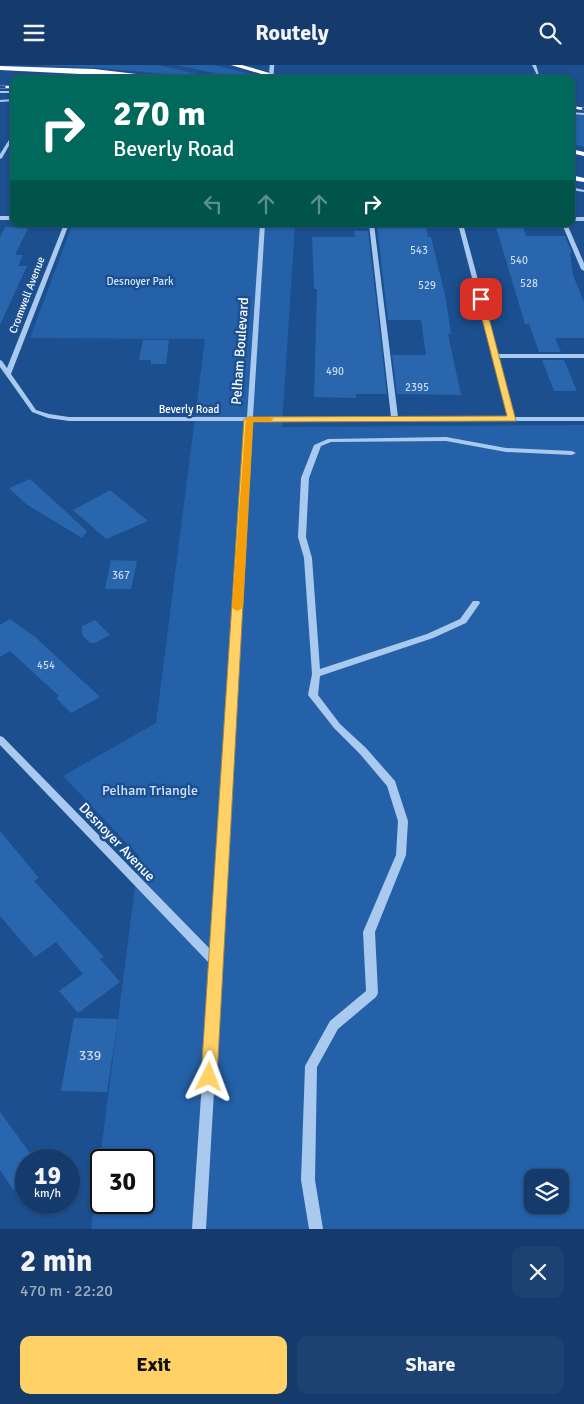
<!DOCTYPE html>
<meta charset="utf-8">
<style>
body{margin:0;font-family:Signika,sans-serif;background:#1d4271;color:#f1f3f6;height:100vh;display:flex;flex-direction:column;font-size:19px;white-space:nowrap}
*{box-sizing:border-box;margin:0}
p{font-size:16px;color:#9dadc1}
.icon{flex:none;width:28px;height:28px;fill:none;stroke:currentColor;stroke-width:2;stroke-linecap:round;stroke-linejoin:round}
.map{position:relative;height:1164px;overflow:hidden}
.side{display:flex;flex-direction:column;background:#143b6b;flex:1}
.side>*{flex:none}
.hud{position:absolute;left:10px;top:10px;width:565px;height:152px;border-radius:10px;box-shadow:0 1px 4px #0004,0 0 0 1px #33557e;background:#00695c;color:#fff;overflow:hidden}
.buttons{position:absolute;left:524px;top:1104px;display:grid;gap:10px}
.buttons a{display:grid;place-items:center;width:45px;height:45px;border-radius:10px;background:#143b6b;box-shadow:0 1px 4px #0004,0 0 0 1px #33557e;font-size:25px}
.speed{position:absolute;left:15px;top:1084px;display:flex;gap:10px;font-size:25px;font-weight:700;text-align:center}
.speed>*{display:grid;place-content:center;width:65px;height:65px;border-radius:50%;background:#143b6b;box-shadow:0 1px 4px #0004,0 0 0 1px #33557e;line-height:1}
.speed small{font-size:12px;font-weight:400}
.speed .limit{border:2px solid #111;border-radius:8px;background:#fff;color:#111}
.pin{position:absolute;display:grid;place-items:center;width:42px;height:42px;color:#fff;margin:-21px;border-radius:10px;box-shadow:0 2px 8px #0006}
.me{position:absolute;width:55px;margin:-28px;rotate:3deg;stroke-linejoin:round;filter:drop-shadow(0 0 4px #0008)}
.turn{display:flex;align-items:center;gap:18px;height:105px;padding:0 20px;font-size:22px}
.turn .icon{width:65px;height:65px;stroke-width:2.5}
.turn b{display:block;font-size:35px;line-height:42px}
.lanes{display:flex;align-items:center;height:48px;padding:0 20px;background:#0003;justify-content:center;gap:25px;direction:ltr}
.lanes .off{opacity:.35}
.round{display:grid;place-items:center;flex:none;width:52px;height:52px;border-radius:10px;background:#1d4271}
.head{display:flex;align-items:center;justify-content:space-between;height:85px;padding:0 20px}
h1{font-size:30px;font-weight:800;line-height:38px}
.action{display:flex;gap:10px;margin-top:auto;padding:10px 20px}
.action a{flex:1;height:58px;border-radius:10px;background:#ffd166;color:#111;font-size:20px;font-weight:800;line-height:58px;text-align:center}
.action a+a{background:#1d4271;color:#f1f3f6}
header{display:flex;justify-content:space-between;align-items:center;height:65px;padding:0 20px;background:#143b6b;font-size:22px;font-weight:800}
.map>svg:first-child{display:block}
</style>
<header><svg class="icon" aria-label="menu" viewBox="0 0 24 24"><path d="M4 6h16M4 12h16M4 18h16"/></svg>Routely<svg class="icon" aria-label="search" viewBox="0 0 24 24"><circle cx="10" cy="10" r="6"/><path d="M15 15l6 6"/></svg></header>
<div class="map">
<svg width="584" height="1164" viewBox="0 0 584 1164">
<rect width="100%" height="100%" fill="#1b4f8f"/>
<g fill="#2461a8" fill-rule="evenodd">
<polygon points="34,0 159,0 217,14 99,3"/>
<polygon points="176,0 213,0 256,10 256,14 233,12"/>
<polygon points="571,49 584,50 584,82 571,79"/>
<path d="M76 159H295L282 362 584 360V1164H91L139 791 63 711 156 658 205 274 30 273 71 163ZM101 1095H144V1138H101ZM532 1112H560V1140H532Z"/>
</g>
<g fill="#2a66ad">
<polygon points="377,161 426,161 428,172 431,172 445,230 451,269 448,269 461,330 397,329 392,290 426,290 421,255 388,255"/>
<polygon points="5,162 28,163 15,190 23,190 18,201 27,201 0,260 0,172"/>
<polygon points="496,162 523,162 526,171 565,171 572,188 570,188 573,210 584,237 584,273 555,273 561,287 539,287 529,259 525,259"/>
<polygon points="354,166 368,166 387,329 356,329 356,333 314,332 317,224 314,224 312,172 355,172"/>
<polygon points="143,275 169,275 166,299 151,299 151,295 139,295"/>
<polygon points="542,295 564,295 577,326 554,326"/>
<polygon points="30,414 87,466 82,473 26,439 9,423"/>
<polygon points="110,425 148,456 106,474 73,445"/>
<polygon points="111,495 137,496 131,524 105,524"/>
<polygon points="10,554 34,571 100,632 71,648 56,633 59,631 10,586 0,592 0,560"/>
<polygon points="95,555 110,570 95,578 90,578 82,570 82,561"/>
<polygon points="0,766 39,813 34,816 104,892 100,894 120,917 78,948 59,926 83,909 56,877 35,892 0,851"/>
<polygon points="74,953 118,954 107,1027 61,1026"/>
<polygon points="0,1047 35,1095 26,1095 26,1115 13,1125 0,1105"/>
</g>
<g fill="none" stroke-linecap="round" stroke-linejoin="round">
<g fill="#a9c9ee" fill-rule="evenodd">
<polygon points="532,0 536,0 539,10 537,10"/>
<rect x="0" y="26" width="14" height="2"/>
<polygon points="14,34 14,36 0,37 0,35"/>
<polygon points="571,47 584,48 584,50 571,49"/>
<polygon points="14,67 14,72 2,93 0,94 0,89"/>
<polygon points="571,122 584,125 584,127 571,125"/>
<rect x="0" y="151" width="14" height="4"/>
<rect x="571" y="152" width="13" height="4"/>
<polygon points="64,159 69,159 11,309 36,345 49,349 69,352 247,352 260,159 265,159 253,352 391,352 369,159 374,159 398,352 508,352 458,159 463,159 498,289 584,289 584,293 499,293 515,352 584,352 584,356 253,356 206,1164 192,1164 210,899 0,680 0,671 3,672 211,885 246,356 69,356 48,353 32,347 0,302 0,295 2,296 7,303"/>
<polygon points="562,159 567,159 584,198 584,206 581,204"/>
<polygon points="446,372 506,383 572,386 576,388 572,390 506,387 446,376 331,377 321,381 309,413 306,472 312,493 320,604 427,569 460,554 473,536 479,536 480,538 466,558 433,573 320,611 318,630 340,659 366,683 395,716 408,756 406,790 375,867 378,928 376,932 338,964 317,1002 315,1115 323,1164 309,1164 301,1115 305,1001 330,956 366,926 363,867 396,790 398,756 387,721 360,689 334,663 308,630 312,609 304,493 298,472 301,413 314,380 328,374"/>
</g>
<g fill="#fff" fill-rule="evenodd">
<polygon points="231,0 242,0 290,14 278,14"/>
<polygon points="0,1 94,4 179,14 0,5"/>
<polygon points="571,84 584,87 584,91 571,88"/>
<polygon points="571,110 584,113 584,117 571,115"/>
</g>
<defs>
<g id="rail">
<polyline points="0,22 14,22"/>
<polyline points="571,42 584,44"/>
</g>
</defs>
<use href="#rail" stroke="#fff" stroke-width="2.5"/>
<use href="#rail" stroke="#1b4f8f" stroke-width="2" stroke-dasharray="5.5" stroke-linecap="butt"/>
<polyline stroke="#a9c9ee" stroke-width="4.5" points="271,14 272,0"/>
</g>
<polygon fill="#ffd166" stroke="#a68842" points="481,232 484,234 516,356 253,357 217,1012 215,1017 209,1020 203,1017 201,1012 244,354 249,352 507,351 477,234"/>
<polygon fill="#f59e0b" points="246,352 269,352 274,354 269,357 253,357 243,543 237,546 232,543"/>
<g text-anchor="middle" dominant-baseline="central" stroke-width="5" stroke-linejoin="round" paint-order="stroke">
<g font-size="11" fill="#cad9ea">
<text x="419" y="185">543</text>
<text x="519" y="195">540</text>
<text x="529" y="218">528</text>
<text x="427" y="220">529</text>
<text x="335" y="306">490</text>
<text x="417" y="322">2395</text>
<text x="121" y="510">367</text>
<text x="46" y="600">454</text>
</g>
<g font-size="11" fill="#cfe3fa" stroke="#1b4f8f">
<text x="140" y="216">Desnoyer Park</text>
</g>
<g font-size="11" fill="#fff" stroke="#1b4f8f">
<text transform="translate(27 230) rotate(-69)">Cromwell Avenue</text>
<text x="189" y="344">Beverly Road</text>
</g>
<g font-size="14" fill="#fff" stroke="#1b4f8f">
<text transform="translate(240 286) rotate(-86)">Pelham Boulevard</text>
<text transform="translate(117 777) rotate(46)">Desnoyer Avenue</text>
</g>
<g font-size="14" fill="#cfe3fa" stroke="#1b4f8f">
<text x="150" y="725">Pelham Triangle</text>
</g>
<g font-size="14" fill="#cad9ea">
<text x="90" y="990">339</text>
</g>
</g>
</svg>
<div class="buttons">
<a><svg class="icon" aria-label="layers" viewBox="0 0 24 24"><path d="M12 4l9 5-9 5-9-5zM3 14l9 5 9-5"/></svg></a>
</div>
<div class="speed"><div>19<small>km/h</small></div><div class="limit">30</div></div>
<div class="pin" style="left:481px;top:234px;background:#d93025"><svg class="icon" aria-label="arrive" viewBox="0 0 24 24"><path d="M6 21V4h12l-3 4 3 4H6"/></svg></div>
<svg class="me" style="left:209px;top:1012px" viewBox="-20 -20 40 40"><path d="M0-17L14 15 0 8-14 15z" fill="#ffd166" stroke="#fff" stroke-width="4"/></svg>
<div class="hud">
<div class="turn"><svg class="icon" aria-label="right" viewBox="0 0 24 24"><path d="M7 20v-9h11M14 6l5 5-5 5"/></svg><div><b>270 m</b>Beverly Road</div></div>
<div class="lanes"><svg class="icon off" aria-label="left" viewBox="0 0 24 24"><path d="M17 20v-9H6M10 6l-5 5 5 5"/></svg><svg class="icon off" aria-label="ahead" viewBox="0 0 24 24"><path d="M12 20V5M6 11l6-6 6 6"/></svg><svg class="icon off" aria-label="ahead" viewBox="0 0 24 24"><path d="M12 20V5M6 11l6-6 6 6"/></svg><svg class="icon" aria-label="right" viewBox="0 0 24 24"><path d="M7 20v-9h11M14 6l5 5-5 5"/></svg></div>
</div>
</div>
<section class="side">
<div class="head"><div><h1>2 min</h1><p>470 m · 22:20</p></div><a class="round"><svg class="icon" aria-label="close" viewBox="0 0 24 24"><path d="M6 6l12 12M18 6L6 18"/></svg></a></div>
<div class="action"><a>Exit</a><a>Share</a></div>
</section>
